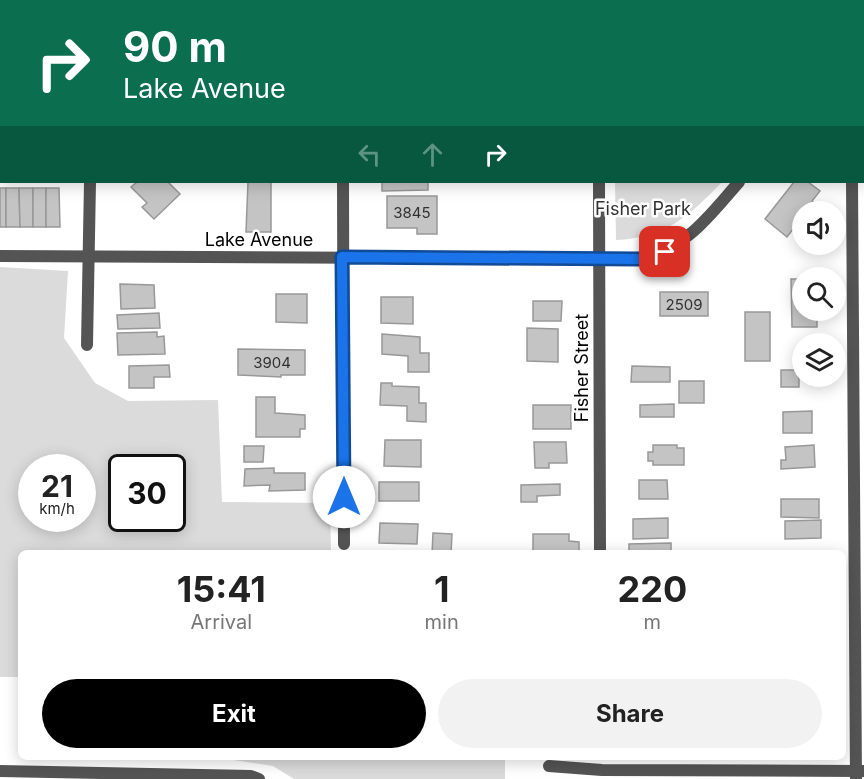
<!DOCTYPE html>
<style>
body{margin:0;font-family:Inter,sans-serif;background:#f2f2f2;color:#222;height:100vh;display:flex;flex-direction:column;font-size:22px;white-space:nowrap}
*{box-sizing:border-box;margin:0}
p{font-size:20px;color:#767676}
.icon{flex:none;width:33px;height:33px;fill:none;stroke:currentColor;stroke-width:2;stroke-linecap:round;stroke-linejoin:round}
.map{position:relative;flex:1;overflow:hidden}
.sheet{position:absolute;left:18px;top:550px;width:828px;height:210px;display:flex;flex-direction:column;background:#fff;border-radius:9px;box-shadow:0 3px 15px #0003}
.sheet>*{flex:none}
.top-card{position:absolute;left:0px;top:0px;width:864px;height:183px;box-shadow:0 3px 15px #0003;background:#0b6e4f;color:#fff;overflow:hidden}
.buttons{position:absolute;left:792px;top:201px;display:grid;gap:12px}
.buttons a{display:grid;place-items:center;width:54px;height:54px;border-radius:50%;background:#fff;box-shadow:0 3px 15px #0003;font-size:30px}
.speed{position:absolute;left:18px;top:454px;display:flex;gap:12px;font-size:30px;font-weight:700;text-align:center}
.speed>*{display:grid;place-content:center;width:78px;height:78px;border-radius:50%;background:#fff;box-shadow:0 3px 15px #0003;line-height:1}
.speed small{font-size:15px;font-weight:400}
.speed .limit{border:3px solid #111;border-radius:9px;background:#fff;color:#111}
.pin{position:absolute;display:grid;place-items:center;width:51px;height:51px;color:#fff;margin:-26px;border-radius:12px;box-shadow:0 3px 9px #0006}
.me{position:absolute;width:66px;margin:-33px;rotate:0deg;stroke-linejoin:round;filter:drop-shadow(0 0 4px #0008)}
.turn{display:flex;align-items:center;gap:21px;height:126px;padding:0 24px;font-size:27px}
.turn .icon{width:78px;height:78px;stroke-width:2.5}
.turn b{display:block;font-size:42px;line-height:51px}
.lanes{display:flex;align-items:center;height:57px;padding:0 24px;background:#0003;justify-content:center;gap:30px;direction:ltr}
.lanes .off{opacity:.35}
.eta{display:flex;justify-content:space-evenly;align-items:center;height:102px;text-align:center}
.eta b{font-size:36px;font-weight:700;line-height:42px}
.cta{display:flex;gap:12px;margin-top:auto;padding:12px 24px}
.cta a{flex:1;height:69px;border-radius:36px;background:#000;color:#fff;font-size:24px;font-weight:700;line-height:69px;text-align:center}
.cta a+a{background:#f2f2f2;color:#222}
.map>svg:first-child{display:block}
</style>
<div class="map">
<svg width="864" height="779" viewBox="0 0 864 779">
<rect width="100%" height="100%" fill="#fff"/>
<g fill="#dbdbdb" fill-rule="evenodd">
<polygon points="579,0 837,0 579,2"/>
<path d="M615 182H722C689 216 666 238 616 240Z"/>
<path d="M0 267 68 271 64 338 95 383 128 401 218 400 222 502 330 503 331 553 21 554V677H0ZM32 468H82V519H32ZM122 468H172V519H122Z"/>
<polygon points="221,758 505,758 505,779 294,779 273,766"/>
</g>
<g fill="#c4c4c4" stroke="#989898" stroke-width="1.5">
<polygon points="137,182 168,182 180,194 154,219 142,207 147,203 131,187"/>
<polygon points="248,182 271,182 271,232 246,232"/>
<polygon points="382,182 428,182 428,190 382,191"/>
<polygon points="794,182 808,182 820,191 812,201 819,206 815,212 802,212 802,227 797,224 787,237 765,219"/>
<rect x="0" y="188" width="6" height="39"/>
<polygon points="6,188 19,188 20,227 6,227"/>
<polygon points="19,188 33,188 33,227 20,227"/>
<rect x="33" y="188" width="13" height="39"/>
<polygon points="46,188 59,188 60,227 46,227"/>
<polygon points="387,196 437,196 437,234 417,234 417,228 387,228"/>
<polygon points="791,279 802,279 802,310 817,310 817,327 792,327"/>
<polygon points="120,284 154,285 155,308 121,309"/>
<rect x="660" y="292" width="48" height="24"/>
<polygon points="276,294 307,294 307,323 276,322"/>
<polygon points="381,297 413,297 413,324 381,323"/>
<polygon points="533,301 562,301 561,321 533,321"/>
<rect x="745" y="312" width="25" height="49"/>
<polygon points="159,313 160,328 118,329 117,315"/>
<polygon points="527,328 558,329 558,362 527,361"/>
<polygon points="157,332 157,337 164,336 165,354 118,355 117,333"/>
<polygon points="382,334 420,337 420,353 429,353 429,372 408,372 408,356 382,354"/>
<polygon points="238,349 305,350 305,375 281,375 281,377 238,375"/>
<polygon points="169,365 170,377 154,377 154,388 129,388 129,366"/>
<polygon points="632,366 670,367 670,382 631,382"/>
<rect x="781" y="370" width="18" height="17"/>
<rect x="679" y="381" width="25" height="22"/>
<polygon points="381,383 392,383 392,386 419,387 419,403 426,403 426,422 407,421 407,406 380,405"/>
<polygon points="256,397 275,397 275,413 305,415 305,429 300,429 300,437 256,437"/>
<polygon points="674,404 674,417 640,417 640,405"/>
<rect x="533" y="405" width="38" height="24"/>
<polygon points="812,411 812,433 783,433 783,412"/>
<polygon points="385,440 421,440 421,467 384,466"/>
<polygon points="534,442 566,442 567,463 549,463 549,468 535,468"/>
<polygon points="653,445 677,445 677,448 684,448 684,465 653,465 653,461 648,461 648,452 653,452"/>
<polygon points="814,445 815,467 781,469 781,460 786,460 785,447"/>
<polygon points="244,446 264,446 263,462 244,462"/>
<polygon points="274,468 274,473 305,473 305,490 269,491 270,485 244,486 245,469"/>
<polygon points="639,480 667,480 668,499 639,499"/>
<rect x="379" y="482" width="40" height="19"/>
<polygon points="560,484 560,495 537,496 537,502 521,502 521,485"/>
<polygon points="781,499 819,499 819,518 781,517"/>
<polygon points="668,518 668,538 633,539 633,519"/>
<polygon points="821,520 821,538 785,539 785,521"/>
<polygon points="380,523 418,524 417,544 379,543"/>
<polygon points="433,533 452,534 451,554 432,554"/>
<polygon points="533,534 569,534 569,541 579,542 579,554 533,552"/>
<polygon points="671,543 671,554 629,554 629,544"/>
</g>
<g fill="none" stroke-linecap="round" stroke-linejoin="round">
<g stroke="#767676" stroke-width="3" stroke-dasharray="1.5 3" stroke-linecap="butt">
<polyline points="690,0 693,2"/>
<polyline points="730,0 731,2"/>
<polyline points="647,2 655,0"/>
<polyline points="748,2 749,0"/>
</g>
<polyline stroke="#545454" stroke-width="8" points="0,166 2,166"/>
<g stroke="#545454" stroke-width="12">
<polyline points="92,2 92,0"/>
<polyline points="345,2 345,0"/>
<polyline points="852,2 852,0"/>
<polyline points="862,126 864,126"/>
<polyline points="343,182 344,544"/>
<polyline points="599,182 600,554"/>
<polyline points="852,182 856,779"/>
<path d="M0 256 640 259C689 246 707 218 739 182"/>
<polyline points="87,345 90,182"/>
<polyline points="549,766 602,770 863,771"/>
<polyline points="0,771 251,776 259,779"/>
</g>
</g>
<g fill="none" stroke-linecap="round" stroke-linejoin="round">
<defs>
<polyline id="route" points="344,497 342,257 640,259 665,252"/>
</defs>
<use href="#route" stroke="#114b97" stroke-width="15"/>
<use href="#route" stroke="#1a73e8" stroke-width="10"/>
</g>
<g text-anchor="middle" dominant-baseline="central" stroke-width="5" stroke-linejoin="round" paint-order="stroke">
<g font-size="15" fill="#313131">
<text x="412" y="212">3845</text>
<text x="684" y="304">2509</text>
<text x="272" y="362">3904</text>
</g>
<g font-size="18" fill="#323232" stroke="#fff">
<text x="643" y="208">Fisher Park</text>
</g>
<g font-size="18" fill="#000" stroke="#fff">
<text x="259" y="239">Lake Avenue</text>
<text transform="translate(581 368) rotate(-90)">Fisher Street</text>
</g>
</g>
</svg>
<div class="buttons">
<a><svg class="icon" aria-label="sound" viewBox="0 0 24 24"><path d="M4 9h4l5-4v14l-5-4H4zM17 9q2 3 0 6"/></svg></a>
<a><svg class="icon" aria-label="search" viewBox="0 0 24 24"><circle cx="10" cy="10" r="6"/><path d="M15 15l6 6"/></svg></a>
<a><svg class="icon" aria-label="layers" viewBox="0 0 24 24"><path d="M12 4l9 5-9 5-9-5zM3 14l9 5 9-5"/></svg></a>
</div>
<div class="speed"><div>21<small>km/h</small></div><div class="limit">30</div></div>
<div class="pin" style="left:665px;top:252px;background:#d93025"><svg class="icon" aria-label="arrive" viewBox="0 0 24 24"><path d="M6 21V4h12l-3 4 3 4H6"/></svg></div>
<svg class="me" style="left:344px;top:497px" viewBox="-20 -20 40 40"><circle r="19" fill="#fff"/><path d="M0-13L10 11 0 6-10 11z" fill="#1a73e8"/></svg>
<div class="top-card">
<div class="turn"><svg class="icon" aria-label="right" viewBox="0 0 24 24"><path d="M7 20v-9h11M14 6l5 5-5 5"/></svg><div><b>90 m</b>Lake Avenue</div></div>
<div class="lanes"><svg class="icon off" aria-label="left" viewBox="0 0 24 24"><path d="M17 20v-9H6M10 6l-5 5 5 5"/></svg><svg class="icon off" aria-label="ahead" viewBox="0 0 24 24"><path d="M12 20V5M6 11l6-6 6 6"/></svg><svg class="icon" aria-label="right" viewBox="0 0 24 24"><path d="M7 20v-9h11M14 6l5 5-5 5"/></svg></div>
</div>
<section class="sheet">
<div class="eta">
<div><b>15:41</b><p>Arrival</p></div>
<div><b>1</b><p>min</p></div>
<div><b>220</b><p>m</p></div>
</div>
<div class="cta"><a>Exit</a><a>Share</a></div>
</section>
</div>
